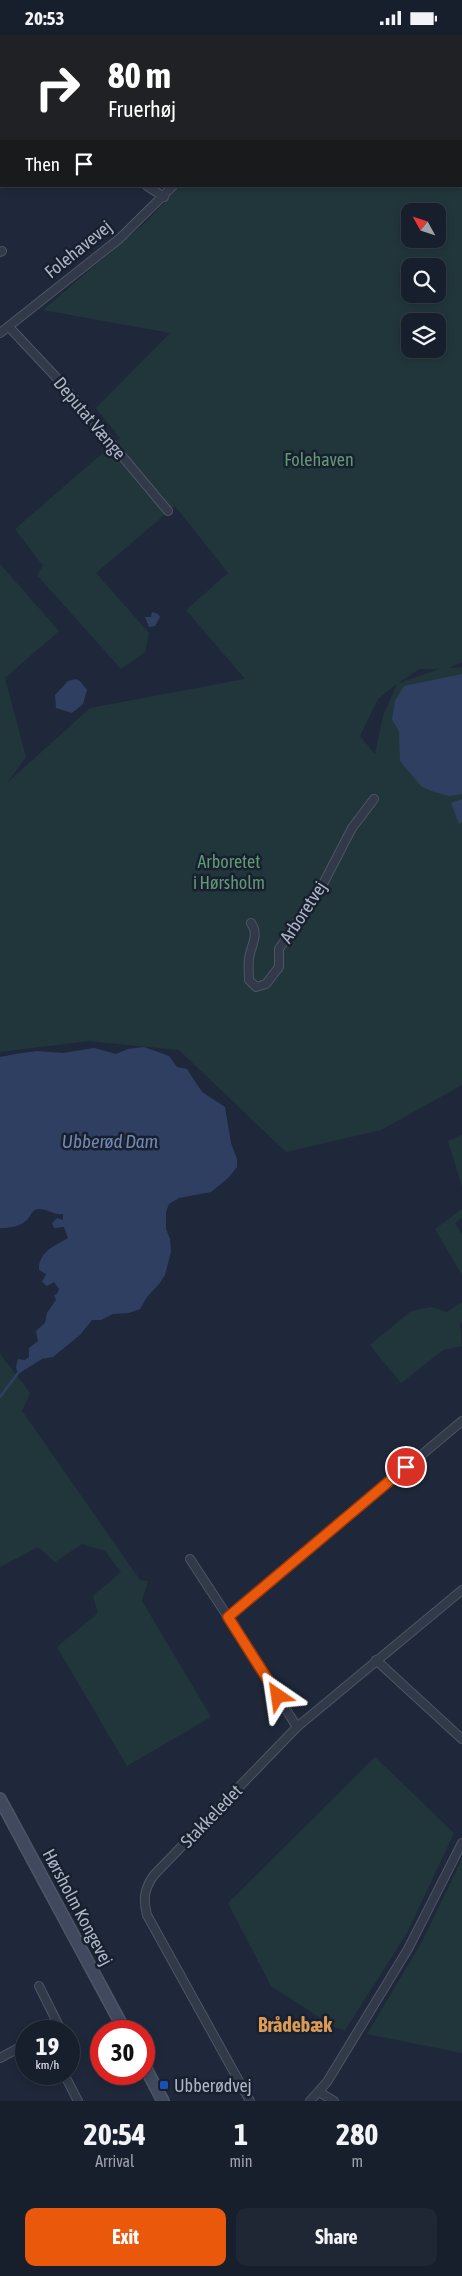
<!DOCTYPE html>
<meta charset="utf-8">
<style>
body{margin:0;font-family:"Asap Condensed",sans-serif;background:#202734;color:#f1f3f6;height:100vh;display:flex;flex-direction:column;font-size:19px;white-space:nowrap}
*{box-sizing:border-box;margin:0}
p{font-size:16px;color:#9ea2a9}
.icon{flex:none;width:28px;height:28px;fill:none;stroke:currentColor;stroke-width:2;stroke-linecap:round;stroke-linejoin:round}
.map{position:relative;height:2066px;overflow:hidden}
.panel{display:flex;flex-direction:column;background:#171e2c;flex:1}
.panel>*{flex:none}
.guide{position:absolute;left:0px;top:0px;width:462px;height:152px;box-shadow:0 2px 8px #0003,0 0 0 1px #363c48;background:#202124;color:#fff;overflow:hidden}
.needle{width:32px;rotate:310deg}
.buttons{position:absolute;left:401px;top:168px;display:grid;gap:10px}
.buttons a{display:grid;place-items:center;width:45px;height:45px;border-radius:10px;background:#171e2c;box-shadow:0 2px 8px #0003,0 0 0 1px #363c48;font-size:25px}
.speed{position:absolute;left:15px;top:1985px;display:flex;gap:10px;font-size:25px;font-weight:700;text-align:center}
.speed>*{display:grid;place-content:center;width:65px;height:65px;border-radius:50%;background:#171e2c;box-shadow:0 2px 8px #0003,0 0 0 1px #363c48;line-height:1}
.speed small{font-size:12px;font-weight:400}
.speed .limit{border:8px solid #d22;background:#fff;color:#111}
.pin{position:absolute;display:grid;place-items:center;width:42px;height:42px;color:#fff;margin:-21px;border:2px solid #fff;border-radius:50%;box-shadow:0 1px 5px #0007}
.me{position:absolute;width:55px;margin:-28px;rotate:328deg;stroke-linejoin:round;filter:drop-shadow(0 0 4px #0008)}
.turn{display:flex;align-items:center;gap:18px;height:105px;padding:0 25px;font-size:22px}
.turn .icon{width:65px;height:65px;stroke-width:2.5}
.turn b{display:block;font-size:35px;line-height:42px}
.then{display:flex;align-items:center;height:48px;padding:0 25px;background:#0003;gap:10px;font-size:19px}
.eta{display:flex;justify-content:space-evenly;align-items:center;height:85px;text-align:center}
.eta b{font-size:30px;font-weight:700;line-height:35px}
.cta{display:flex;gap:10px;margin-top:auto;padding:10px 25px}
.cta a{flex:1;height:58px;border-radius:10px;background:#ea580c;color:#fff;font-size:20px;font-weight:700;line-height:58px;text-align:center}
.cta a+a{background:#202734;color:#f1f3f6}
.status{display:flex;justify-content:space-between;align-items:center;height:35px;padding:0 25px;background:#171e2c;direction:ltr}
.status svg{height:14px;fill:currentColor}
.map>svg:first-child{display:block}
</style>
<div class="status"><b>20:53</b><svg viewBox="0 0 49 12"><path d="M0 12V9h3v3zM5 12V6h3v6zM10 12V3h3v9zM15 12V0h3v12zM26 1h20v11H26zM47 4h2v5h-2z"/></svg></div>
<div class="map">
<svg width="462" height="2066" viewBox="0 0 462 2066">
<rect width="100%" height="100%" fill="#1f283a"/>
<g fill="#21363b" fill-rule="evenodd">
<path d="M174 0H462V627L449 633 462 632V1050L381 1095 286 1117 179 1015 89 1006 0 1017V529L59 596 5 643 26 722 7 748 90 673 245 644 186 575 228 538 175 471 96 538 149 598 145 617 121 634 37 540 43 531 15 494 120 403 96 373 170 298 43 275 147 186 180 151H461V1ZM410 176H438V204H410ZM410 231H438V259H410ZM410 286H438V314H410ZM419 634H440L399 648 401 646ZM397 649 383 681 375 719 360 701 378 664Z"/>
<polygon points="462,1100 462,1152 448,1106"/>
<polygon points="462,1174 462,1183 455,1188 462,1200 462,1240 435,1194"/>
<polygon points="462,1267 462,1287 460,1289 462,1311 443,1315 401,1348 370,1310 411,1276 432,1272 447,1277"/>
<polygon points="0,1319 30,1358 22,1376 140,1545 148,1546 142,1566 211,1682 127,1731 57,1612 98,1578 93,1561 121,1537 105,1516 82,1509 55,1527 38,1512 0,1532"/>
<polygon points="375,1722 454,1798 407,1898 345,1995 336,1993 271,1951 228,1868"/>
<polygon points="462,1824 462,2018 367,1999 423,1905"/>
</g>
<g fill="#2f3f61">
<polygon points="152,577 158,579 160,582 155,591 149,592 145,582 151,582"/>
<polygon points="462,639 462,759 449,761 431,756 421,751 400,726 399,696 392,685 395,666 404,651"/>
<polygon points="76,644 80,646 87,655 83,669 72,678 56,673 55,660 68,646"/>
<polygon points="462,764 462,787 459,789 451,768"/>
<path d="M144 1012 169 1021 177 1032 187 1034 202 1057 225 1072 231 1108 237 1124V1132L228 1143 211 1157 179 1163 169 1169 166 1177V1194L170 1204 171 1217 165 1240 159 1249 147 1262 140 1274 129 1278 113 1279 101 1285H92L80 1300 53 1322 42 1324 18 1339 16 1332 18 1324 25 1325 29 1322V1313L38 1306 36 1296 45 1288 47 1278 56 1265 54 1260 57 1259 59 1254 54 1247 47 1251 42 1247 46 1239 39 1235C38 1217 56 1210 68 1203L64 1192 54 1193 52 1188 57 1183 63 1185V1179C54 1181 43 1171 35 1175 31 1177 30 1182 27 1185 19 1192 10 1193 0 1193V1022L21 1018 37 1016 63 1018 94 1013 116 1019 128 1014Z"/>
</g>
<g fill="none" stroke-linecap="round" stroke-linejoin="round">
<polyline stroke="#2f3f61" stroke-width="2.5" points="0,1362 18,1338"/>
<defs>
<g id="street">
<polyline points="0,68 1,68"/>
<polyline points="147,151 164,162"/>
<polyline points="0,217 2,216"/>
<polyline points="9,292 55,341 168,476"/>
<polyline points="0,298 119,204 173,151"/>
<path d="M251 888C260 900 250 912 249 924 248 931 249 938 249 945L256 952 266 949 279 932V914L322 851 352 793 374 764"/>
<polyline points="190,1524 228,1582"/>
<polyline points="376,1625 462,1704"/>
<polyline points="297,1692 228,1582 462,1386"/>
<polyline points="39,1951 59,1991 49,1996"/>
<polyline points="0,2023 26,2009"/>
<polyline points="64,2039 78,2066"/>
<polyline points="319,2057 334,2066"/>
<path d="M250 2066 147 1880C143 1864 144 1854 154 1840L297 1692 462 1555"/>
<polyline points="310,2066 327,2047 408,1914 462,1808"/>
</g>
<g id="secondary">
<polyline points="288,1 289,0"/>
<polyline points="0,1764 125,1996"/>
<polyline points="144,2030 163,2066"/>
</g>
</defs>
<use href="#street" stroke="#4d5565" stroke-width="10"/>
<use href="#secondary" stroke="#4d5565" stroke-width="14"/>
<use href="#street" stroke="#323a4a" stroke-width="8"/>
<use href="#secondary" stroke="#40495e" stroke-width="11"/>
</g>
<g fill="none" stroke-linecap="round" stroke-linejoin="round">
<defs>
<polyline id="route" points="278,1661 228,1582 406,1432"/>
</defs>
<use href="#route" stroke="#983908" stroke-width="12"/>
<use href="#route" stroke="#ea580c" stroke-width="9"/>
</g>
<rect fill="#1a4fb4" stroke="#18202f" stroke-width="2" x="159" y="2045" width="10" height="10" rx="2.5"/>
<g text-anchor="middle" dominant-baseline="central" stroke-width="5" stroke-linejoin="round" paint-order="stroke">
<g font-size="18" fill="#adb5c7" stroke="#18202f">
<text transform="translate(78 214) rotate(-39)">Folehavevej</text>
<text transform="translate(90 383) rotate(50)">Deputat Vænge</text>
<text transform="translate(303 877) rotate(-57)">Arboretvej</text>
<text transform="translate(211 1781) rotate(-46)">Stakkeledet</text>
<text transform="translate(78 1872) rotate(62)">Hørsholm Kongevej</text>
</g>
<g font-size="18" fill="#629973" stroke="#18202f">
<text x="319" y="424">Folehaven</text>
<text x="229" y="826">Arboretet<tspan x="229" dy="21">i Hørsholm</tspan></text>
</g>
<g font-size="18" fill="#adb5c7" stroke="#18202f" text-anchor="start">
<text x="174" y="2050">Ubberødvej</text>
</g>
<g font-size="19" font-style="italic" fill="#7288b2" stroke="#18202f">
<text x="110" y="1106">Ubberød Dam</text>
</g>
<g font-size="20" font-weight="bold" fill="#dc9a52" stroke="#18202f">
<text x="295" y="1989">Brådebæk</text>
</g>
</g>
</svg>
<div class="buttons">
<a><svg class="needle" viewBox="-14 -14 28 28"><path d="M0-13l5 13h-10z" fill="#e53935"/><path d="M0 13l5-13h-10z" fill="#9ea2a9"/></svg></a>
<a><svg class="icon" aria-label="search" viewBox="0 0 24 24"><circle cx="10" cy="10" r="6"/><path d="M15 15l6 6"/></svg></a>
<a><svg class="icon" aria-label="layers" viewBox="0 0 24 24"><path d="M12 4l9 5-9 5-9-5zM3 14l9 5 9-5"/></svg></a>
</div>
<div class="speed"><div>19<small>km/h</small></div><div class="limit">30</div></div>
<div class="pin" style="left:406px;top:1432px;background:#d93025"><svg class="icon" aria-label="arrive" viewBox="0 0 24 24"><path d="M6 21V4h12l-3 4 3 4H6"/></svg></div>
<svg class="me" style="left:278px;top:1661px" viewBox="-20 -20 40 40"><path d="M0-17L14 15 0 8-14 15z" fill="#ea580c" stroke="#fff" stroke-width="4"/></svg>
<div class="guide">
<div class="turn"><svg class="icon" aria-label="right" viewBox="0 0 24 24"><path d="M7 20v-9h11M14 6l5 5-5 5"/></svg><div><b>80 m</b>Fruerhøj</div></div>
<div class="then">Then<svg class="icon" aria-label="arrive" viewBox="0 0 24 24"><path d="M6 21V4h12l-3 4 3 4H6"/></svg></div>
</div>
</div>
<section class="panel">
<div class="eta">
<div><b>20:54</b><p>Arrival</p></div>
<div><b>1</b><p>min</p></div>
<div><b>280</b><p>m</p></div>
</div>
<div class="cta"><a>Exit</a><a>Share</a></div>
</section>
